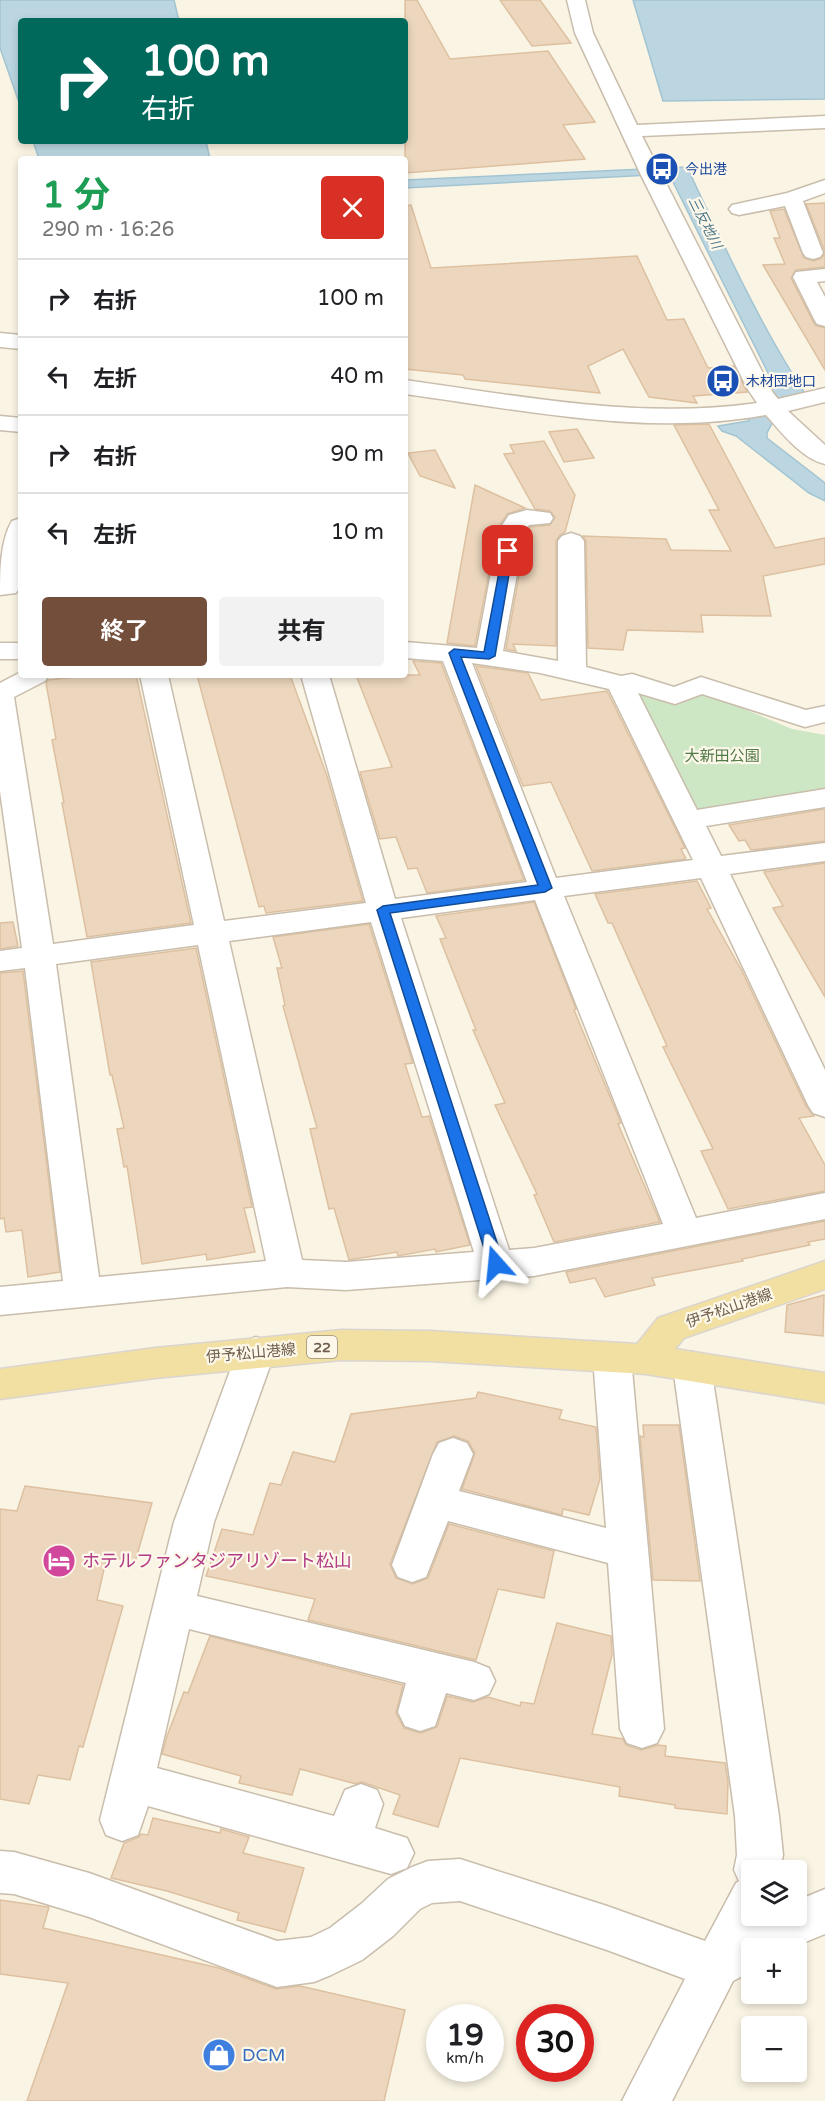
<!DOCTYPE html>
<html lang="ja">
<meta charset="utf-8">
<style>
body{margin:0;font-family:"Varela Round","Noto Sans JP",sans-serif;background:#f2f2f2;color:#202124;height:100vh;display:flex;flex-direction:column;font-size:22px;white-space:nowrap}
*{box-sizing:border-box;margin:0}
p{font-size:20px;color:#757577}
.icon{flex:none;width:33px;height:33px;fill:none;stroke:currentColor;stroke-width:2;stroke-linecap:round;stroke-linejoin:round}
.map{position:relative;flex:1;overflow:hidden}
.drawer{position:absolute;left:18px;top:156px;width:390px;height:522px;display:flex;flex-direction:column;background:#fff;border-radius:6px;box-shadow:0 3px 9px #0003}
.drawer>*{flex:none}
.top-card{position:absolute;left:18px;top:18px;width:390px;height:126px;border-radius:6px;box-shadow:0 3px 9px #0003;background:#00695c;color:#fff;overflow:hidden}
.buttons{position:absolute;left:741px;top:1860px;display:grid;gap:12px}
.buttons a{display:grid;place-items:center;width:66px;height:66px;border-radius:6px;background:#fff;box-shadow:0 3px 9px #0003;font-size:30px}
.speed{position:absolute;left:426px;top:2004px;display:flex;gap:12px;font-size:30px;font-weight:700;text-align:center}
.speed>*{display:grid;place-content:center;width:78px;height:78px;border-radius:50%;background:#fff;box-shadow:0 3px 9px #0003;line-height:1}
.speed small{font-size:15px;font-weight:400}
.speed .limit{border:9px solid #d22;background:#fff;color:#111}
.pin{position:absolute;display:grid;place-items:center;width:51px;height:51px;color:#fff;margin:-26px;border-radius:12px;box-shadow:0 3px 9px #0006}
.me{position:absolute;width:66px;margin:-33px;rotate:342deg;stroke-linejoin:round;filter:drop-shadow(0 0 4px #0008)}
.turn{display:flex;align-items:center;gap:21px;height:126px;padding:0 24px;font-size:27px}
.turn .icon{width:78px;height:78px;stroke-width:2.5}
.turn b{display:block;font-size:42px;line-height:51px}
.round{display:grid;place-items:center;flex:none;width:63px;height:63px;border-radius:6px;background:#f2f2f2}
.overview{display:flex;align-items:center;justify-content:space-between;height:102px;padding:0 24px}
h1{font-size:36px;font-weight:700;line-height:45px;color:#1e9e55}
.button{display:flex;gap:12px;margin-top:auto;padding:12px 24px}
.button a{flex:1;height:69px;border-radius:6px;background:#734e3a;color:#fff;font-size:24px;font-weight:700;line-height:69px;text-align:center}
.button a+a{background:#f2f2f2;color:#202124}
ul{padding:0;list-style:none}
li{display:flex;align-items:center;gap:18px;height:78px;padding:0 24px;border-top:2px solid #e0e0e0}
li div{flex:1}
li b{display:block;font-size:22px}
li em{font-style:normal}
.map>svg:first-child{display:block}
</style>
<div class="map">
<svg width="825" height="2101" viewBox="0 0 825 2101">
<rect width="100%" height="100%" fill="#faf4e4"/>
<polygon fill="#cde6c4" points="635,689 699,690 792,729 825,735 825,795 691,813"/>
<g fill="#bbd6e1" stroke="#a2c4d2" stroke-width="1.5">
<polygon points="0,0 174,0 179,21 21,21 21,108 0,48"/>
<polygon points="633,0 825,0 825,99 663,101"/>
<polygon points="33,141 206,141 210,159 39,159"/>
<path d="M687 167C722 241 760 326 806 395L785 399 767 433V438L825 483V501L809 493 736 436 722 431 718 426 748 421 764 397 771 379 669 174 405 188V180Z"/>
</g>
<g fill="#ecd7be" stroke="#ddc0a0" stroke-width="1.5">
<polygon points="405,0 417,0 450,59 548,51 595,122 563,125 585,159 405,173"/>
<polygon points="500,0 540,0 571,43 532,46"/>
<polygon points="825,203 825,252 806,204"/>
<polygon points="411,205 431,268 637,256 667,320 684,319 708,368 734,366 747,392 693,396 697,403 649,397 623,349 588,366 600,393 465,379 463,375 405,369 405,206"/>
<polygon points="784,209 804,258 814,261 822,258 825,253 825,267 796,270 791,278 815,325 825,328 825,370 763,265 785,264 774,238 780,238 770,211"/>
<polygon points="709,424 775,548 825,538 825,564 763,576 771,616 701,615 703,632 627,630 623,650 588,648 586,541 583,536 666,539 671,550 731,551 709,510 719,510 674,425"/>
<polygon points="577,429 594,458 564,462 549,432"/>
<polygon points="544,441 575,495 565,532 560,535 556,541 556,646 513,644 516,651 506,649 527,531 530,527 550,525 555,517 550,511 535,509 504,454 514,453 510,445"/>
<polygon points="435,450 455,488 420,476 408,453"/>
<polygon points="475,485 525,508 507,514 497,530 475,646 447,643"/>
<polygon points="413,661 441,663 524,880 427,893 417,868 408,869 396,837 380,839 360,772 392,767 356,675 420,675"/>
<polygon points="476,666 528,673 541,700 607,691 685,848 681,849 686,859 592,871 551,782 523,786"/>
<polygon points="91,675 136,675 191,923 87,937 62,803 64,803 52,740 56,739 46,683 48,680"/>
<polygon points="197,675 290,675 327,776 363,901 266,913 264,906 259,907"/>
<polygon points="825,809 825,841 751,850 745,840 739,841 729,825"/>
<polygon points="825,863 825,997 773,908 783,906 764,872"/>
<polygon points="697,881 711,908 707,909 742,971 806,1106 814,1116 799,1118 825,1165 825,1191 728,1209 701,1151 713,1149 663,1047 667,1046 612,923 608,923 595,894"/>
<polygon points="534,902 576,1009 574,1010 621,1123 618,1124 660,1222 554,1242 534,1195 537,1194 495,1105 505,1103 473,1030 476,1030 440,939 446,938 436,916"/>
<polygon points="13,922 18,946 0,949 0,923"/>
<polygon points="369,924 413,1063 405,1064 422,1117 429,1116 470,1245 436,1252 435,1249 398,1256 397,1252 349,1260 334,1208 329,1209 310,1129 317,1128 283,1006 285,1005 277,968 282,968 273,937"/>
<polygon points="196,948 252,1207 244,1208 255,1252 207,1260 206,1254 142,1264 127,1166 124,1167 117,1129 124,1128 112,1075 110,1075 91,962"/>
<polygon points="23,971 60,1272 28,1277 22,1230 6,1232 4,1218 0,1219 0,973"/>
<polygon points="825,1221 825,1239 808,1242 810,1245 742,1259 743,1261 652,1278 655,1285 605,1297 595,1278 570,1283 566,1272"/>
<polygon points="824,1295 823,1336 785,1332 787,1305"/>
<polygon points="478,1392 562,1410 559,1419 596,1427 600,1479 589,1515 563,1509 562,1515 462,1489 475,1453 468,1441 454,1436 437,1442 390,1564 396,1578 413,1584 428,1578 449,1524 554,1551 544,1598 498,1589 476,1660 308,1620 315,1599 206,1576 222,1529 253,1535 270,1483 281,1485 293,1452 335,1462 351,1414 476,1398"/>
<polygon points="643,1425 679,1425 700,1581 653,1580 640,1436 644,1437"/>
<polygon points="25,1486 152,1503 135,1562 107,1556 97,1600 123,1606 83,1747 79,1746 70,1780 38,1775 29,1804 0,1799 0,1509 17,1511"/>
<polygon points="557,1623 611,1636 612,1655 592,1734 623,1739 626,1745 641,1750 658,1745 666,1746 665,1756 725,1763 728,1782 727,1814 675,1808 675,1805 619,1796 620,1787 460,1758 438,1827 393,1814 400,1795 362,1782 356,1784 300,1769 292,1795 239,1783 241,1776 162,1754 167,1736 184,1692 188,1693 210,1636 403,1685 396,1713 404,1728 421,1733 437,1727 447,1696 473,1702 488,1697 520,1706 521,1702 534,1704"/>
<polygon points="153,1818 220,1833 221,1829 249,1837 243,1853 304,1868 285,1932 237,1920 239,1913 167,1891 111,1878 124,1843 139,1837 141,1834 148,1835"/>
<polygon points="0,1900 49,1907 43,1928 219,1968 276,1989 300,1986 405,2010 384,2101 27,2101 68,1983 0,1974"/>
</g>
<g fill="none" stroke-linecap="round" stroke-linejoin="round">
<defs>
<g id="minor">
<path d="M567 0H585L593 33 637 125 825 116V128L642 136 773 393 778 399 825 388V402L788 411 825 445V464C802 459 781 432 766 415 647 437 523 410 405 394V380C520 396 640 420 757 403L747 388 641 175 575 33Z"/>
<polygon points="825,180 825,193 803,201 823,253 820,257 813,259 806,257 803,253 785,206 739,215 732,213 729,209 732,205 787,193"/>
<polygon points="825,269 825,281 817,282 825,297 825,326 817,324 814,319 793,277 796,272"/>
<polygon points="0,333 21,335 21,349 0,347"/>
<polygon points="0,416 21,418 21,432 0,430"/>
<path d="M527 510 550 513 553 518 550 523 529 525 525 530 503 651 558 661V541L562 536 571 533 580 536 584 541 586 667 621 676 632 674 674 687 701 677 806 710 825 706V722L805 727 702 694 675 704 638 693 697 810 825 789V807L706 826 721 856 825 843V861L730 874 825 1070V1117L813 1113 808 1105 701 878 564 896 696 1218 825 1193V1219L534 1276 346 1290 287 1287 0 1315V1287L63 1281 25 968 0 971V951L22 948 0 791V683L21 672V675H49L45 681 14 697 53 944 194 925 140 675H168L224 921 366 903 301 675H329L395 899 527 882 443 661 405 658V642L477 648 499 530 509 515ZM472 663 540 673 609 689 693 860 556 878ZM535 900 663 1224 534 1248 509 1250 401 918ZM371 922 474 1252 346 1262 302 1260 229 941ZM198 945 266 1261 99 1277 56 964Z"/>
<path d="M21 518 20 587 16 593 0 595C0 572 0 541 12 521Z"/>
<rect x="0" y="643" width="21" height="16"/>
<polygon points="256,1337 269,1342 275,1352 214,1522 197,1596 474,1662 489,1668 495,1681 489,1694 474,1700 446,1693 435,1726 420,1731 405,1726 398,1712 406,1683 189,1629 157,1768 334,1816 345,1790 361,1784 377,1790 383,1804 375,1828 407,1838 414,1853 407,1868 391,1874 148,1806 138,1835 122,1841 106,1835 100,1820 174,1522 237,1352 243,1342"/>
<polygon points="612,1343 625,1348 631,1358 664,1729 657,1743 642,1748 627,1743 620,1729 608,1563 448,1521 426,1577 412,1582 398,1577 392,1565 433,1454 439,1443 453,1438 467,1443 473,1454 459,1491 606,1528 593,1358 599,1348"/>
<polygon points="692,1352 705,1357 711,1367 779,1816 783,1855 780,1870 752,1870 752,1916 796,1916 796,1901 825,1889 825,1934 791,1948 752,1948 752,1971 733,1981 672,2101 622,2101 685,1979 607,1950 460,1901 432,1903 420,1909 393,1936 362,1960 331,1975 314,1982 277,1987 89,1917 14,1894 0,1893 0,1851 14,1852 89,1873 277,1941 311,1937 330,1928 361,1904 388,1879 412,1867 428,1861 460,1859 607,1906 705,1941 736,1883 739,1881 734,1870 737,1855 735,1816 673,1367 679,1357"/>
</g>
<polygon id="major" points="825,1261 825,1289 684,1338 675,1349 825,1373 825,1403 646,1374 430,1361 341,1360 155,1378 0,1399 0,1369 155,1348 341,1330 430,1331 637,1344 658,1318"/>
</defs>
<use href="#minor" stroke="#c9bdac" stroke-width="3"/>
<use href="#major" stroke="#dad5d0" stroke-width="3"/>
<use href="#minor" fill="#fff" fill-rule="evenodd"/>
<use href="#major" fill="#f2e0a2" fill-rule="evenodd"/>
</g>
<polygon fill="#1a73e8" stroke="#114b97" stroke-width="1.5" points="508,548 513,551 495,656 489,659 461,657 552,888 545,892 390,913 504,1264 501,1268 491,1268 489,1264 377,910 383,906 538,885 449,653 454,649 484,652 503,551"/>
<defs>
<symbol id="bus-disc" viewBox="-11 -11 22 22"><circle r="9.5" fill="#1a4fb4" stroke="#fdf8ea"/><path d="M-5-6H5V4H4V6H2V4H-2V6H-4V4H-5ZM-3.5-4V0h7V-4ZM-3.5 1.2v1.5H-2V1.2ZM2 1.2v1.5H3.5V1.2Z" fill="#fff"/></symbol>
<symbol id="hotel-disc" viewBox="-11 -11 22 22"><circle r="9.5" fill="#d1479c" stroke="#fdf8ea"/><path d="M-6-4.5h1.5V1H6V5H4.5V3h-9V5H-6ZM-4 0a1.8 1.8 0 1 1 3.6 0ZM.5 0V-2.5h3Q6-2.5 6 0Z" fill="#fff"/></symbol>
<symbol id="shop-disc" viewBox="-11 -11 22 22"><circle r="9.5" fill="#3f7fe0" stroke="#fdf8ea"/><path d="M-5-2.5h2.3a2.7 3.5 0 0 1 5.4 0H5L5.5 6h-11ZM-1.5-2.5h3a1.5 2.3 0 0 0-3 0Z" fill="#fff"/></symbol>
</defs>
<g fill-rule="evenodd">
<use href="#bus-disc" x="643" y="150" width="38" height="38"/>
<use href="#bus-disc" x="704" y="362" width="38" height="38"/>
<use href="#hotel-disc" x="40" y="1542" width="38" height="38"/>
<use href="#shop-disc" x="200" y="2036" width="38" height="38"/>
</g>
<g text-anchor="middle" dominant-baseline="central" stroke-width="4.5" stroke-linejoin="round" paint-order="stroke">
<g font-size="14" fill="#164399" stroke="#fdf8ea" text-anchor="start">
<text x="685" y="169">今出港</text>
<text x="746" y="381">木材団地口</text>
</g>
<g font-size="14" font-style="italic" fill="#4c7587" stroke="#fdf8ea">
<text transform="translate(705 223) rotate(63)">三反地川</text>
</g>
<rect fill="#fdf8ea" stroke="#9a8c7b" stroke-width="1.5" x="307" y="1336" width="30" height="22" rx="4.5"/>
<g font-size="14" font-weight="bold" fill="#6f5e4c">
<text x="322" y="1347">22</text>
</g>
<g font-size="15" fill="#507a48" stroke="#fdf8ea">
<text x="722" y="756">大新田公園</text>
</g>
<g font-size="15" fill="#6f5e4c" stroke="#fdf8ea">
<text transform="translate(729 1308) rotate(-19)">伊予松山港線</text>
<text transform="translate(251 1353) rotate(-5)">伊予松山港線</text>
</g>
<g font-size="18" fill="#b23c85" stroke="#fdf8ea" text-anchor="start">
<text x="82" y="1561">ホテルファンタジアリゾート松山</text>
</g>
<g font-size="18" fill="#366cbe" stroke="#fdf8ea" text-anchor="start">
<text x="242" y="2055">DCM</text>
</g>
</g>
</svg>
<div class="buttons">
<a><svg class="icon" aria-label="layers" viewBox="0 0 24 24"><path d="M12 4l9 5-9 5-9-5zM3 14l9 5 9-5"/></svg></a>
<a>+</a>
<a>−</a>
</div>
<div class="speed"><div>19<small>km/h</small></div><div class="limit">30</div></div>
<div class="pin" style="left:508px;top:551px;background:#d93025"><svg class="icon" aria-label="arrive" viewBox="0 0 24 24"><path d="M6 21V4h12l-3 4 3 4H6"/></svg></div>
<svg class="me" style="left:496px;top:1264px" viewBox="-20 -20 40 40"><path d="M0-17L14 15 0 8-14 15z" fill="#1a73e8" stroke="#fff" stroke-width="4"/></svg>
<div class="top-card">
<div class="turn"><svg class="icon" aria-label="right" viewBox="0 0 24 24"><path d="M7 20v-9h11M14 6l5 5-5 5"/></svg><div><b>100 m</b>右折</div></div>
</div>
<section class="drawer">
<div class="overview"><div><h1>1 分</h1><p>290 m · 16:26</p></div><a class="round" style="background:#d93025;color:#fff"><svg class="icon" aria-label="close" viewBox="0 0 24 24"><path d="M6 6l12 12M18 6L6 18"/></svg></a></div>
<ul>
<li><svg class="icon" aria-label="right" viewBox="0 0 24 24"><path d="M7 20v-9h11M14 6l5 5-5 5"/></svg><div><b>右折</b></div><em>100 m</em></li>
<li><svg class="icon" aria-label="left" viewBox="0 0 24 24"><path d="M17 20v-9H6M10 6l-5 5 5 5"/></svg><div><b>左折</b></div><em>40 m</em></li>
<li><svg class="icon" aria-label="right" viewBox="0 0 24 24"><path d="M7 20v-9h11M14 6l5 5-5 5"/></svg><div><b>右折</b></div><em>90 m</em></li>
<li><svg class="icon" aria-label="left" viewBox="0 0 24 24"><path d="M17 20v-9H6M10 6l-5 5 5 5"/></svg><div><b>左折</b></div><em>10 m</em></li>
</ul>
<div class="button"><a>終了</a><a>共有</a></div>
</section>
</div>
